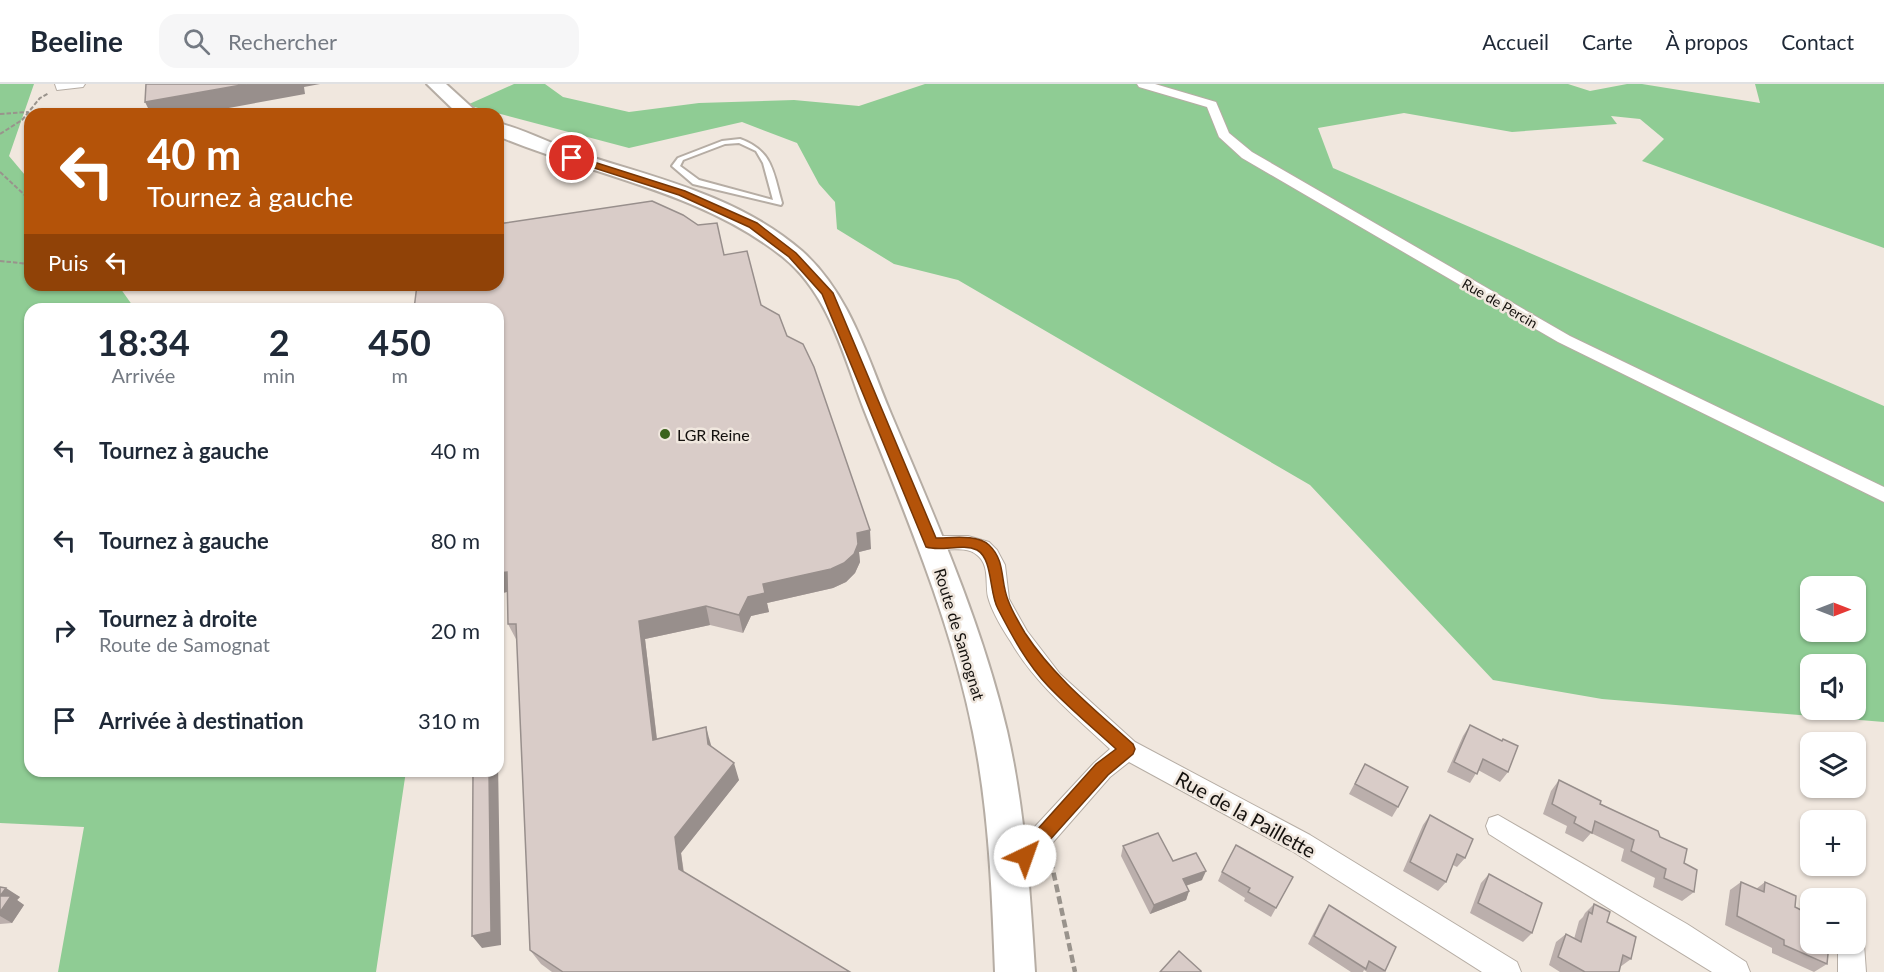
<!DOCTYPE html>
<html lang="fr">
<meta charset="utf-8">
<style>
body{margin:0;font-family:Lato,sans-serif;background:#f6f6f7;color:#1f2937;height:100vh;display:flex;flex-direction:column;font-size:22px;white-space:nowrap}
*{box-sizing:border-box;margin:0}
p{font-size:20px;color:#747a83}
.icon{flex:none;width:33px;height:33px;fill:none;stroke:currentColor;stroke-width:2;stroke-linecap:round;stroke-linejoin:round}
.map{position:relative;flex:1;overflow:hidden}
.sheet{position:absolute;left:24px;top:219px;width:480px;height:474px;display:flex;flex-direction:column;background:#fff;border-radius:18px;box-shadow:0 2px 4px #0004}
.sheet>*{flex:none}
.top-card{position:absolute;left:24px;top:24px;width:480px;height:183px;border-radius:18px;box-shadow:0 2px 4px #0004;background:#b45309;color:#fff;overflow:hidden}
.needle{width:39px;rotate:90deg}
.fabs{position:absolute;left:1800px;top:492px;display:grid;gap:12px}
.fabs a{display:grid;place-items:center;width:66px;height:66px;border-radius:12px;background:#fff;box-shadow:0 2px 4px #0004;font-size:30px}
.pin{position:absolute;display:grid;place-items:center;width:51px;height:51px;color:#fff;margin:-26px;border:3px solid #fff;border-radius:50%;box-shadow:0 2px 6px #0007}
.me{position:absolute;width:66px;margin:-33px;rotate:42deg;stroke-linejoin:round;filter:drop-shadow(0 0 4px #0008)}
.turn{display:flex;align-items:center;gap:21px;height:126px;padding:0 24px;font-size:27px}
.turn .icon{width:78px;height:78px;stroke-width:2.5}
.turn b{display:block;font-size:42px;line-height:51px}
.then{display:flex;align-items:center;height:57px;padding:0 24px;background:#0003;gap:12px;font-size:22px}
.eta{display:flex;justify-content:space-evenly;align-items:center;height:102px;text-align:center}
.eta b{font-size:36px;font-weight:700;line-height:42px}
ul{padding:0;list-style:none}
li{display:flex;align-items:center;gap:18px;height:90px;padding:0 24px}
li div{flex:1}
li b{display:block;font-size:22px}
li em{font-style:normal}
header{display:flex;align-items:center;gap:36px;box-sizing:border-box;height:84px;padding:0 30px;background:#fff;border-bottom:2px solid #e0e1e3}
header strong{font-size:28px}
nav{display:flex;gap:33px;margin-inline-start:auto;font-size:21px}
.search{width:420px;height:54px;background:#f6f6f7;display:flex;align-items:center;gap:15px;box-sizing:border-box;padding:0 21px;border-radius:18px;color:#747a83;font-size:22px}
.map>svg:first-child{display:block}
</style>
<header>
<strong>Beeline</strong>
<div class="search"><svg class="icon" aria-label="search" viewBox="0 0 24 24"><circle cx="10" cy="10" r="6"/><path d="M15 15l6 6"/></svg>Rechercher</div>
<nav><a>Accueil</a><a>Carte</a><a>À propos</a><a>Contact</a></nav>
</header>
<div class="map">
<svg width="1884" height="888" viewBox="0 0 1884 888">
<rect width="100%" height="100%" fill="#f0e7de"/>
<g fill="#8fcc94" fill-rule="evenodd">
<polygon points="0,0 34,0 9,72 30,97 30,201 118,201 135,225 30,225 30,687 406,687 376,888 58,888 84,743 0,739"/>
<path d="M514 0H545L563 13 629 28 699 19 794 16 859 22 925 0H1568L1590 7 1627 0H1642L1760 19 1755 0H1884V164L1642 77 1664 55 1640 35 1611 32 1617 40 1512 48 1404 29 1318 44 1333 84 1884 322V638L1602 615 1493 596 1310 401 958 196 894 180 837 145 835 118 819 100 797 59 742 38 629 64 467 21ZM1810 502H1856V548H1810ZM1810 580H1856V626H1810Z"/>
</g>
<g fill="none" stroke-linecap="round" stroke-linejoin="round">
<defs>
<path id="lane" d="M740 55C773 67 773 88 782 119L781 121 693 100 672 82 678 74 722 57ZM739 59 756 67 763 79 773 116 699 96 680 82 683 76 725 60Z"/>
<g id="street">
<polygon points="55,0 85,0 83,3 57,6"/>
<polygon points="1137,0 1155,0 1216,18 1229,49 1252,68 1570,252 1884,403 1884,418 1558,258 1242,74 1219,53 1207,23 1139,3"/>
<path d="M931 452H968L989 458 997 466 1005 481 1009 515 1027 547 1060 590 1135 658 1310 751 1517 878 1521 888H1482L1292 767 1129 678 1110 693 1020 796 1011 799 1002 796 998 787 1002 778 1094 679 1110 665C1075 632 1036 601 1011 558 1003 546 992 528 988 513 985 499 990 481 977 471 965 460 939 469 924 464L921 459 924 454Z"/>
<polygon points="1498,731 1687,840 1746,878 1750,888 1712,888 1519,769 1489,750 1486,742 1489,734"/>
<polygon points="1856,849 1860,851 1864,860 1866,888 1838,888 1838,860 1856,860"/>
</g>
<g id="secondary">
<polygon points="427,0 446,0 479,30 458,30"/>
<path d="M498 39C526 46 553 61 581 70 657 94 740 113 802 167 850 210 867 273 891 330 935 434 981 537 1007 647 1025 726 1030 807 1035 888H995C992 807 989 727 973 648 951 537 906 432 865 328 844 274 830 211 783 173 700 107 593 92 498 52Z"/>
</g>
</defs>
<use href="#lane" stroke="#b6ada4" stroke-width="4"/>
<use href="#street" stroke="#b6ada4" stroke-width="2"/>
<use href="#secondary" stroke="#b6ada4" stroke-width="4"/>
<g stroke="#99938c" stroke-width="2" stroke-dasharray="4.5 2" stroke-linecap="butt">
<polyline points="0,30 28,28"/>
<polyline points="0,50 22,36 40,14 49,9"/>
<polyline points="0,88 30,116"/>
<polyline points="0,177 30,180"/>
</g>
<polyline stroke="#99938c" stroke-width="4.5" stroke-dasharray="8 4" stroke-linecap="butt" points="1051,777 1075,888"/>
<use href="#lane" fill="#fff" fill-rule="evenodd"/>
<use href="#street" fill="#fff" fill-rule="evenodd"/>
<use href="#secondary" fill="#fff" fill-rule="evenodd"/>
</g>
<g fill="#bbafac">
<polygon points="724,171 761,221 787,252 871,465 859,468 860,478 855,489 846,498 833,504 767,519 769,528 751,532 743,549 710,541 645,555 657,655 711,661 712,663 739,696 681,769 684,788 850,888 552,888 541,880 530,866 517,557 508,540 507,508 498,510 498,225"/>
<polygon points="1470,641 1501,657 1503,655 1508,688 1500,698 1478,686 1470,699 1447,688 1463,652"/>
<polygon points="1365,680 1398,723 1392,733 1349,710"/>
<polygon points="1559,696 1660,753 1684,779 1694,808 1682,817 1653,803 1655,794 1621,777 1624,765 1591,749 1583,758 1565,749 1567,742 1543,730 1551,707"/>
<polygon points="1430,731 1465,774 1457,783 1453,781 1446,798 1438,807 1403,787 1423,741"/>
<polygon points="1123,762 1173,777 1202,796 1186,802 1189,807 1186,816 1150,830 1121,772"/>
<polygon points="1222,788 1293,793 1271,833 1244,817 1245,814 1218,797"/>
<polygon points="1489,790 1532,849 1523,858 1470,829 1481,799"/>
<polygon points="1741,798 1756,805 1765,798 1795,823 1804,847 1827,880 1814,888 1772,869 1772,864 1725,841 1730,806"/>
<polygon points="0,803 20,813 17,816 24,821 12,839 0,840"/>
<polygon points="1594,820 1631,875 1620,883 1619,888 1560,888 1549,881 1556,858 1566,850 1574,855 1579,837 1583,833 1585,829"/>
<polygon points="1329,821 1385,887 1384,888 1367,888 1364,886 1363,888 1351,888 1308,860 1323,830"/>
</g>
<g fill="#988f8c">
<polygon points="247,0 320,0 304,3 305,10 196,30 151,30 145,18"/>
<polygon points="870,446 871,465 859,468 860,478 855,489 846,498 833,504 767,519 769,528 751,532 743,549 739,531 748,513 763,500 857,449"/>
<polygon points="507,488 515,506 498,510 498,489"/>
<polygon points="706,522 710,541 645,555 659,674 653,656 639,537"/>
<polygon points="706,643 711,661 713,678 708,660"/>
<polygon points="498,678 501,861 482,864 472,852 489,687 498,687"/>
<polygon points="734,679 739,696 681,769 685,801 679,785 675,753"/>
<polygon points="1206,787 1202,796 1179,804 1183,795"/>
<polygon points="6,804 20,813 17,816 24,821 12,839 0,832 0,812"/>
<polygon points="1189,807 1186,816 1150,830 1154,821"/>
</g>
<g fill="#d9ccc8" stroke="#988f8c" stroke-width="1.5">
<polygon points="146,0 247,0 145,18"/>
<polygon points="652,117 683,131 698,141 717,139 724,171 747,167 761,221 779,231 787,252 803,260 814,283 870,446 857,449 858,460 854,470 844,479 831,485 763,500 765,509 748,513 739,531 706,522 639,537 653,656 706,643 708,660 734,679 675,753 679,785 850,888 563,888 530,866 516,540 508,540 507,488 498,489 498,225 414,225 417,201 498,201 498,140"/>
<polygon points="1470,641 1502,657 1503,655 1518,662 1508,688 1483,675 1477,690 1454,678"/>
<polygon points="1365,680 1408,703 1398,723 1355,700"/>
<polygon points="473,687 489,687 491,848 472,852"/>
<polygon points="1559,696 1601,717 1600,720 1658,747 1660,753 1687,765 1684,779 1697,786 1694,808 1664,794 1666,785 1631,767 1634,756 1595,737 1592,749 1574,739 1576,733 1552,720"/>
<polygon points="1430,731 1473,755 1465,774 1457,770 1446,798 1410,778"/>
<polygon points="1158,749 1173,777 1196,769 1206,787 1183,795 1189,807 1154,821 1123,762"/>
<polygon points="1236,761 1293,793 1276,824 1248,808 1250,804 1222,788"/>
<polygon points="1489,790 1542,819 1532,849 1478,819"/>
<polygon points="1741,798 1764,808 1765,798 1796,812 1795,823 1805,828 1804,847 1810,850 1810,860 1829,860 1827,880 1784,861 1784,856 1737,832"/>
<polygon points="0,803 6,804 0,812 11,812 0,828"/>
<polygon points="1594,820 1610,828 1607,838 1636,853 1631,875 1623,871 1619,888 1585,888 1558,873 1566,850 1581,858 1589,828 1592,830"/>
<polygon points="1329,821 1396,863 1385,887 1369,877 1366,885 1314,852"/>
<polygon points="1179,867 1201,887 1201,888 1160,888"/>
</g>
<path fill="#b45309" stroke="#753606" stroke-width="1.5" d="M569 72H575L685 107 757 139 796 169 833 209 936 454C952 454 977 450 989 461 1006 477 1000 497 1008 516 1012 527 1019 539 1025 549 1054 593 1094 625 1133 660L1135 665 1133 670 1108 691 1031 777 1025 780 1019 777 1016 772 1019 766 1096 680 1116 665C1093 644 1069 624 1048 602 1027 580 1012 552 998 525 989 509 993 475 977 466 962 459 942 468 926 463L822 210 789 173 749 143 679 111 569 76Z"/>
<circle fill="#3c631d" stroke="#f0e7de" stroke-width="2" cx="665" cy="350" r="6"/>
<g text-anchor="middle" dominant-baseline="central" stroke-width="5" stroke-linejoin="round" paint-order="stroke">
<g font-size="14" fill="#14110e" stroke="#f0e7de">
<text transform="translate(1500 219) rotate(30)">Rue de Percin</text>
</g>
<g font-size="16" fill="#14110e" stroke="#f0e7de" text-anchor="start">
<text x="677" y="350">LGR Reine</text>
</g>
<g font-size="16" fill="#14110e" stroke="#f0e7de">
<text transform="translate(960 550) rotate(73)">Route de Samognat</text>
</g>
<g font-size="20" fill="#14110e" stroke="#f0e7de">
<text transform="translate(1246 730) rotate(29)">Rue de la Paillette</text>
</g>
</g>
</svg>
<div class="fabs">
<a><svg class="needle" viewBox="-14 -14 28 28"><path d="M0-13l5 13h-10z" fill="#e53935"/><path d="M0 13l5-13h-10z" fill="#747a83"/></svg></a>
<a><svg class="icon" aria-label="sound" viewBox="0 0 24 24"><path d="M4 9h4l5-4v14l-5-4H4zM17 9q2 3 0 6"/></svg></a>
<a><svg class="icon" aria-label="layers" viewBox="0 0 24 24"><path d="M12 4l9 5-9 5-9-5zM3 14l9 5 9-5"/></svg></a>
<a>+</a>
<a>−</a>
</div>
<div class="pin" style="left:572px;top:74px;background:#d93025"><svg class="icon" aria-label="arrive" viewBox="0 0 24 24"><path d="M6 21V4h12l-3 4 3 4H6"/></svg></div>
<svg class="me" style="left:1025px;top:772px" viewBox="-20 -20 40 40"><circle r="19" fill="#fff"/><path d="M0-13L10 11 0 6-10 11z" fill="#b45309"/></svg>
<div class="top-card">
<div class="turn"><svg class="icon" aria-label="left" viewBox="0 0 24 24"><path d="M17 20v-9H6M10 6l-5 5 5 5"/></svg><div><b>40 m</b>Tournez à gauche</div></div>
<div class="then">Puis<svg class="icon" aria-label="left" viewBox="0 0 24 24"><path d="M17 20v-9H6M10 6l-5 5 5 5"/></svg></div>
</div>
<section class="sheet">
<div class="eta">
<div><b>18:34</b><p>Arrivée</p></div>
<div><b>2</b><p>min</p></div>
<div><b>450</b><p>m</p></div>
</div>
<ul>
<li><svg class="icon" aria-label="left" viewBox="0 0 24 24"><path d="M17 20v-9H6M10 6l-5 5 5 5"/></svg><div><b>Tournez à gauche</b></div><em>40 m</em></li>
<li><svg class="icon" aria-label="left" viewBox="0 0 24 24"><path d="M17 20v-9H6M10 6l-5 5 5 5"/></svg><div><b>Tournez à gauche</b></div><em>80 m</em></li>
<li><svg class="icon" aria-label="right" viewBox="0 0 24 24"><path d="M7 20v-9h11M14 6l5 5-5 5"/></svg><div><b>Tournez à droite</b><p>Route de Samognat</p></div><em>20 m</em></li>
<li><svg class="icon" aria-label="arrive" viewBox="0 0 24 24"><path d="M6 21V4h12l-3 4 3 4H6"/></svg><div><b>Arrivée à destination</b></div><em>310 m</em></li>
</ul>
</section>
</div>
